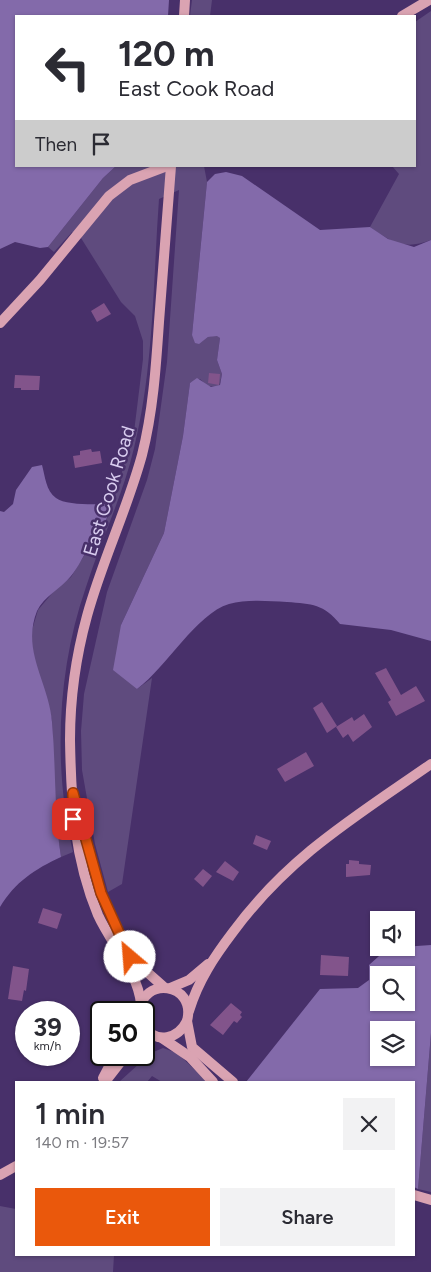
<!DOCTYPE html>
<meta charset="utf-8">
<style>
body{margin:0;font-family:Figtree,sans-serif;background:#f2f2f3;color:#2b2b33;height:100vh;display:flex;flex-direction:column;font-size:19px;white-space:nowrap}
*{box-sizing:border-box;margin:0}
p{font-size:16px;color:#7c7c81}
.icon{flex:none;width:28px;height:28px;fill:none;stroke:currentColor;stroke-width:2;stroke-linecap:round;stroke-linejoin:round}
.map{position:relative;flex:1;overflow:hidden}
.details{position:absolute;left:15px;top:1081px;width:400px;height:175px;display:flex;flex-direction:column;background:#fff;border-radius:0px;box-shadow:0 1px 4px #0004}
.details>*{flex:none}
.guide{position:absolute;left:15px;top:15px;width:401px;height:152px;border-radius:0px;box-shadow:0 1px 4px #0004;background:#fff;color:#2b2b33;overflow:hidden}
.tools{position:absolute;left:370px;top:911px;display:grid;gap:10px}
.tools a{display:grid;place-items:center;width:45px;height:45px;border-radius:0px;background:#fff;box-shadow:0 1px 4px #0004;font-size:25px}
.speed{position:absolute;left:15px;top:1001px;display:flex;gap:10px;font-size:25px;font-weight:700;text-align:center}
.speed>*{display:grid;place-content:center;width:65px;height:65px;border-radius:50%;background:#fff;box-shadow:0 1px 4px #0004;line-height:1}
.speed small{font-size:12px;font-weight:400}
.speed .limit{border:2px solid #111;border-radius:8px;background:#fff;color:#111}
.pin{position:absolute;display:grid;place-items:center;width:42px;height:42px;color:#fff;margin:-21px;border-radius:10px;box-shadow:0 2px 8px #0006}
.me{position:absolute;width:55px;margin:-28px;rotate:333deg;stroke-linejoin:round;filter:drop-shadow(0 0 4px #0008)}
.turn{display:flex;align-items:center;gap:18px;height:105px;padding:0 20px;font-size:22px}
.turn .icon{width:65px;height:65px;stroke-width:2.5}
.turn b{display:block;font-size:35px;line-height:42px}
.then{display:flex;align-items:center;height:48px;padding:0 20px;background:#0003;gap:10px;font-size:19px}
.round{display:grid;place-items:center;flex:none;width:52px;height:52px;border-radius:0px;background:#f2f2f3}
.head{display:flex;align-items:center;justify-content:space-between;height:85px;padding:0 20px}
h1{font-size:30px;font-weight:600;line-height:38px}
.cta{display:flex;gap:10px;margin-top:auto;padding:10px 20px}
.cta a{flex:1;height:58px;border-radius:0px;background:#ea580c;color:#fff;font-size:20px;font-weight:600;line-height:58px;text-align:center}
.cta a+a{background:#f2f2f3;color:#2b2b33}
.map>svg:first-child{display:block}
</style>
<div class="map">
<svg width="431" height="1272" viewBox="0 0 431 1272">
<rect width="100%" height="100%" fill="#48306a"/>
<g fill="#5f4b7e">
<polygon points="192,0 212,0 210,16 190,16"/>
<path d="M431 11V240C405 250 392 243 370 227L399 174 392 166H415V22Z"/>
<path d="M116 166H204L207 182 192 335 201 342 208 337 217 335 220 338 217 360 222 374 219 387 207 386 200 379 190 383 183 436 164 533 121 625 137 689 152 678 122 884 108 892 95 844 82 770 81 731 84 694 107 592 147 480 155 449 167 362 179 190 159 199C153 281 154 368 134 448 123 495 101 540 86 587 57 670 53 767 73 852L61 857 55 816 52 720 32 651V630L38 610 54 591 71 577 109 515 134 432 143 359V341L135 316 121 302 81 238 72 232 54 252 48 247 103 178Z"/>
<polygon points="431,1033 431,1192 418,1189"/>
<polygon points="163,1048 177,1053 208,1082 162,1082 152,1076 147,1082 119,1082 151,1053"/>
<polygon points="0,1206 16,1209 16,1255 114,1255 113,1272 0,1272"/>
</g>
<g fill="#836aaa" fill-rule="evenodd">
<polygon points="0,0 169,0 168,16 16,16 16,166 116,166 103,178 48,247 40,248 15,242 0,249"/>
<path d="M226 172 242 176 320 230 370 227 388 239 414 247 431 240V641L391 630 340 624C324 604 312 604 287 602 268 601 247 599 229 604 196 614 167 667 137 689L113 670 121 625 164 533 183 436 190 383 197 378 211 387 220 385 222 374 217 360 220 338 217 336 208 337 199 344 195 343 192 335 207 182 215 174Z"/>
<path d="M42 465C45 476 46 491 56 498 66 506 98 504 111 504 108 522 98 532 89 547 83 556 78 568 71 576 61 589 44 596 37 611 21 651 49 683 52 722 56 767 54 812 61 857 35 869 15 882 0 907V511L4 512 13 504 16 490 32 467Z"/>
<path d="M431 945V1033L418 1189 414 1187V1082H246L320 989 358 988 369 980V965L388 948ZM379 975H406V1002H379ZM379 1030H406V1058H379Z"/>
</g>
<g fill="#82548b">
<polygon points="104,303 111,314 97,322 91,311"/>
<polygon points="209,373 220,374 219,385 208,383"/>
<polygon points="15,375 40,376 39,390 21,390 21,388 14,388"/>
<polygon points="91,449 92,452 100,451 102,463 75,468 73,456 80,455 80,451"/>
<polygon points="386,668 401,695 416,686 425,701 396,716 388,702 391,700 375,673"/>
<polygon points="322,702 337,726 327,733 313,708"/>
<polygon points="364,714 372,727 353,742 348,734 343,738 336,727 352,717 354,721"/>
<polygon points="306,752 314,766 285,782 277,769"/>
<polygon points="256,835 271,841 267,850 253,844"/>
<polygon points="349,860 359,861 359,864 371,865 370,875 346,877 346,864 349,864"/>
<polygon points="225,861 239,872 233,881 216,872"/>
<polygon points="203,869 212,876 203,887 194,879"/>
<polygon points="43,908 62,914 57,929 38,923"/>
<polygon points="321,955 349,957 348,976 320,975"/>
<polygon points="13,966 29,969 26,991 24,990 22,1001 8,999"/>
<polygon points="231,1003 242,1012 240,1015 242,1017 237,1023 234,1021 223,1035 210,1025"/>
</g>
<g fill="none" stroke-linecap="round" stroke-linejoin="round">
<g stroke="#daa3b2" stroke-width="10">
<polyline points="184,16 185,0"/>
<polyline points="402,16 429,0"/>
<polyline points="0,323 40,280 109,196 130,180 167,166"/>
<polyline points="77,806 101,893 121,939 130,957 165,988"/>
<polyline points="170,988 189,980 208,964"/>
<path d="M141 1004C138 972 111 944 98 915 74 858 71 800 70 740 70 698 76 656 87 616 102 561 127 510 142 455 153 412 156 367 159 322 163 270 167 218 171 166"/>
<path d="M189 1011C198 981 214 957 233 932 289 856 355 817 431 764"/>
<path d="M140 1012C141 976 197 982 187 1021 178 1039 157 1044 144 1027"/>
<polyline points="187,1021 192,1047 233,1082"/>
<polyline points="162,1038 190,1057 213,1082"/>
<polyline points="103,1078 115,1055"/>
<polyline points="105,1082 126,1055"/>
<polyline points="0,1175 16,1166"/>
<polyline points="414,1195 431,1200"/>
</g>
</g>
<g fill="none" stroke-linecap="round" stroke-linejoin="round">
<defs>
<polyline id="route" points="73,819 73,793 101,893 130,957"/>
</defs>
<use href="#route" stroke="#983908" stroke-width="12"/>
<use href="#route" stroke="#ea580c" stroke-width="9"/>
</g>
<g text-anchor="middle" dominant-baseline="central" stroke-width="5" stroke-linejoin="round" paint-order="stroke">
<g font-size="19" fill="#d8ccef" stroke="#48306a">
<text transform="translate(109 491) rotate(-73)">East Cook Road</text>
</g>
</g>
</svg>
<div class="tools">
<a><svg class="icon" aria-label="sound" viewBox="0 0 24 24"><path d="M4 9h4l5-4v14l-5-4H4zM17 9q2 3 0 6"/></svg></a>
<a><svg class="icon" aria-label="search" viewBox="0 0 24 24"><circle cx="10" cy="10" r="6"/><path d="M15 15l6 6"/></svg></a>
<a><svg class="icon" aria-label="layers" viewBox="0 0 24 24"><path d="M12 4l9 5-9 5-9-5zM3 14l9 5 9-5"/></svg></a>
</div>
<div class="speed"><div>39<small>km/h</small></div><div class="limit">50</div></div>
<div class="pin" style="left:73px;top:819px;background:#d93025"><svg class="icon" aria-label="arrive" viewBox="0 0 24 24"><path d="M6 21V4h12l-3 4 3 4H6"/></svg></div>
<svg class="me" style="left:130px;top:957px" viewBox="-20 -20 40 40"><circle r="19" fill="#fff"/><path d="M0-13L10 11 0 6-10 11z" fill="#ea580c"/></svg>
<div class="guide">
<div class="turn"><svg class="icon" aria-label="left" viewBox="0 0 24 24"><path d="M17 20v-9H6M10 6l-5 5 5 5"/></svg><div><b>120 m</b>East Cook Road</div></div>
<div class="then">Then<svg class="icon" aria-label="arrive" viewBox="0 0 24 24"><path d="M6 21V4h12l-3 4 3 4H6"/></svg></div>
</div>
<section class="details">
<div class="head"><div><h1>1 min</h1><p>140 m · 19:57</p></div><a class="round"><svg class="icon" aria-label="close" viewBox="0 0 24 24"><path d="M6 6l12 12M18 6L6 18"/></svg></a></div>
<div class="cta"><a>Exit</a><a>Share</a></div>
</section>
</div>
